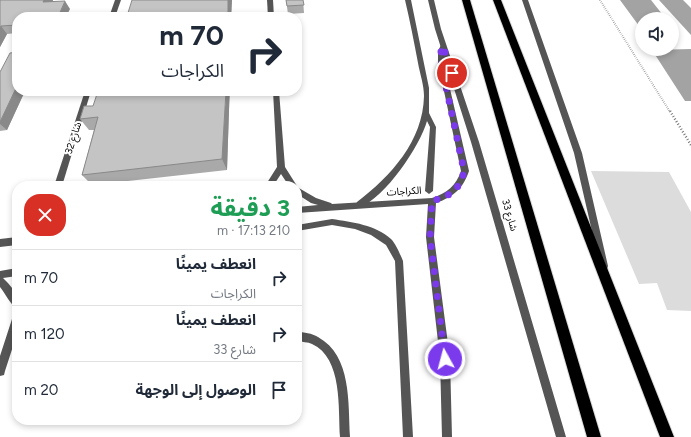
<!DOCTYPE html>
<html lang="ar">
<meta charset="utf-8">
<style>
body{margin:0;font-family:Figtree,"Noto Sans Arabic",sans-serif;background:#f2f2f3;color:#1f2937;direction:rtl;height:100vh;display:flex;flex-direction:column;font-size:15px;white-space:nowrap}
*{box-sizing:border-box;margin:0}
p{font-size:13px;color:#747a83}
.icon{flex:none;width:22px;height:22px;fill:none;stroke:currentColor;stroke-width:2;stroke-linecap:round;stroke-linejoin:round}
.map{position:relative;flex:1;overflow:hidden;direction:ltr}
.details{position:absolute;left:12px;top:181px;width:290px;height:244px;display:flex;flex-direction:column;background:#fff;border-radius:16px;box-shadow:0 2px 6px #0003;direction:rtl}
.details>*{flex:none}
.top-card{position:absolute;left:12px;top:12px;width:290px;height:84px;border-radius:16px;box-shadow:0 2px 6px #0003;direction:rtl;background:#fff;color:#1f2937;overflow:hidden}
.controls{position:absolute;left:635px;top:12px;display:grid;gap:8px}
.controls a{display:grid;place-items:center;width:44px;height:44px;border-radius:50%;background:#fff;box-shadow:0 2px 6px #0003;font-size:20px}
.pin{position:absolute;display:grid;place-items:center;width:34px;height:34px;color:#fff;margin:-17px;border:2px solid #fff;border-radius:50%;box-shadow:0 1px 4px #0007}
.me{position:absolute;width:44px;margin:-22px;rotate:353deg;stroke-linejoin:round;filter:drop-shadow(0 0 3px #0008)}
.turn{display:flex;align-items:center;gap:14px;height:84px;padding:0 12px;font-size:18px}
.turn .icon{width:52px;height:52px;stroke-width:2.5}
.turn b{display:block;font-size:28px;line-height:34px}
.round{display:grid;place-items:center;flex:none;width:42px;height:42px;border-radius:16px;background:#f2f2f3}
.overview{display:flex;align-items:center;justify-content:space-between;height:68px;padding:0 12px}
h1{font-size:24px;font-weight:700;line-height:30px;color:#1e9e55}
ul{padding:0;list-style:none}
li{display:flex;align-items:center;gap:12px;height:56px;padding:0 12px;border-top:1px solid #e0e1e3}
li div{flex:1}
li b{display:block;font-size:15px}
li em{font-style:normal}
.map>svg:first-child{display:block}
</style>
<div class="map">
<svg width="691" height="437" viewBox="0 0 691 437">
<rect width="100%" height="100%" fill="#fff"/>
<polygon fill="#dcdcdc" points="591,171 669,172 691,212 691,311 667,310 657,283 639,284"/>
<g fill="#a3a3a3">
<polygon points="620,0 651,0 666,19 642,19 642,30"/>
<polygon points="659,0 683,0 691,8 691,35"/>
<polygon points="691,49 691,101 685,101 652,50"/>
</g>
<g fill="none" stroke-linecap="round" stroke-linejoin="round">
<defs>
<g id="trunk">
<polygon points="462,0 470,0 601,437 587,437"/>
<polygon points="493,0 501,0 674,437 660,437"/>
</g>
</defs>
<use href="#trunk" stroke="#dbdbdb" stroke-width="2"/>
<polyline stroke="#777" stroke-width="2" stroke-dasharray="0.5 1.5" stroke-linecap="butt" points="600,0 670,112"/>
<polyline stroke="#777" stroke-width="2.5" stroke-dasharray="1 2" stroke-linecap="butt" points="670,111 691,145"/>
<g fill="#555" fill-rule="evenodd">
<path d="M405 0H411L429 88V113L436 127 433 191 429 194 425 191 430 127 427 121C420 146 385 198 360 207L357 206 356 204 357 202C391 176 423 141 424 96 424 85 420 74 418 63 414 42 410 21 405 0Z"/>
<path d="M297 331C304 333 312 333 318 337 352 356 348 403 350 437H340C338 409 343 358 312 344 308 342 302 342 297 341Z"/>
</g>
<g fill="#555" fill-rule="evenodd">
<polygon points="115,0 121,0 115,17 109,17"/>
<polygon points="267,0 273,0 274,17 268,17"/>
<path d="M443 44 446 46 444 51V63L469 171C463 189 453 197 436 203L434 237 450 359 452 437H442L440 359 426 237 428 204 297 213V207L318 205 311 203 297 194V187L316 198 331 203 332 204 432 198C447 193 456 186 461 171L438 63V51L441 45Z"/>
<polygon points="85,91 91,91 62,186 54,186"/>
<polygon points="273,91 279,91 285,167 297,186 289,186 281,174 273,186 265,186 277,167"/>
<path d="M332 219C352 222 376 225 391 239 396 244 400 254 403 261L413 437H403L395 261 386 245 371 235 355 229 332 225 297 231V225Z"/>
<polygon points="17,237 17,245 0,247 0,239"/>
<path d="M17 268V276L3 278C14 289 17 293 17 308 11 306 5 293 0 287V271Z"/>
<polygon points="17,314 17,334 5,371 4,375 0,376 0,356 12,319 14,316"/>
</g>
<g fill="#555" fill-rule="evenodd">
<polygon points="428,0 434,0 441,29 479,142 566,437 556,437 471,142 435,29"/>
<polygon points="522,0 528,0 582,153 608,266 607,269 604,270 601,269 600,266 574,153"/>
</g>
<use href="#trunk" fill="#000" fill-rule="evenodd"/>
</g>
<g fill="#a9a9a9">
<polygon points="0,0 53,0 52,2 70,9 17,17 17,33 7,34 0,47"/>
<polygon points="232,0 231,17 127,17 127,16"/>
<polygon points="286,0 303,0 304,13 288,14"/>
<polygon points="0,72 17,91 25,91 7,130 0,131"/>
<polygon points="93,106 229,110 227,170 92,185 82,175 94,130 89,130 80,119"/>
</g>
<g fill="#898989">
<polygon points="44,0 53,0 49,10 43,2"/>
<polygon points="228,0 232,0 231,17 228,17"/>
<polygon points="65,1 70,9 66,17 58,17"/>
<polygon points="1,26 7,34 0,47 0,28"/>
<polygon points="17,86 17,91 25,91 7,130 0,124 0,122"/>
<polygon points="226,91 230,91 229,110 227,170 222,159"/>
</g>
<g fill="#c4c4c4" stroke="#898989">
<polygon points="0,0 44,0 43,2 65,1 58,17 17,17 17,25 1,26 0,28"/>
<polygon points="132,0 228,0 228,17 154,17 155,14 127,16"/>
<polygon points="286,0 303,0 304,5 287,6"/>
<polygon points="17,52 17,86 0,122 0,72 10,53"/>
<polygon points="98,91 226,91 222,159 82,175 98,117 80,119 84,106 93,106"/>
</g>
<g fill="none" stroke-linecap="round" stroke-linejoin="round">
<path stroke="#7c3aed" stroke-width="7" stroke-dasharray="0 12.6" d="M445 359 430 237 432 201C450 196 460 190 464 171L441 63V51L443 46 452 73"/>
</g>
<g text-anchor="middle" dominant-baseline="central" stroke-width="4" stroke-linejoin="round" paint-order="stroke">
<g font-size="10" fill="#000" stroke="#fff">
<text transform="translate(73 138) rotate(-72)">شارع 32</text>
<text transform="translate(404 191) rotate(-3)">الكراجات</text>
<text transform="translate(510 215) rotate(74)">شارع 33</text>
</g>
</g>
</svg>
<div class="controls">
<a><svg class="icon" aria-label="sound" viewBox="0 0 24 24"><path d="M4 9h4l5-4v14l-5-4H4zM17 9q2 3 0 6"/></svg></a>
</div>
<div class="pin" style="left:452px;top:73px;background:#d93025"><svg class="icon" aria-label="arrive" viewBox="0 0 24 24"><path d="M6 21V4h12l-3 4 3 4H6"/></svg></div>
<svg class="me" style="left:445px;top:359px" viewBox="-20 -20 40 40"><circle r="17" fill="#7c3aed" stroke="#fff" stroke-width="3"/><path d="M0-11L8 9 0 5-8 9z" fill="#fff"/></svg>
<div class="top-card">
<div class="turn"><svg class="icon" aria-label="right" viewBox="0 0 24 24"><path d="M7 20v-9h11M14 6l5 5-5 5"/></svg><div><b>70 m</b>الكراجات</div></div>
</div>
<section class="details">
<div class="overview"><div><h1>3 دقيقة</h1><p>210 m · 17:13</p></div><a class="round" style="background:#d93025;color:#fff"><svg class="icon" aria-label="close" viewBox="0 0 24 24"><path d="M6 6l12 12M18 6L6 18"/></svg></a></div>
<ul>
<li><svg class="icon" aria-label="right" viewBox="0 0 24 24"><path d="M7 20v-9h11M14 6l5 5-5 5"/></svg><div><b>انعطف يمينًا</b><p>الكراجات</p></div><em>70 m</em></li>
<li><svg class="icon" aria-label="right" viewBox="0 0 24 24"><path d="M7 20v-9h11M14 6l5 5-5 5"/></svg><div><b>انعطف يمينًا</b><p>شارع 33</p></div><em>120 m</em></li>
<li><svg class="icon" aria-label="arrive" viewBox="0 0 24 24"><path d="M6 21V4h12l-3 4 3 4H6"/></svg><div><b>الوصول إلى الوجهة</b></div><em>20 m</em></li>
</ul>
</section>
</div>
